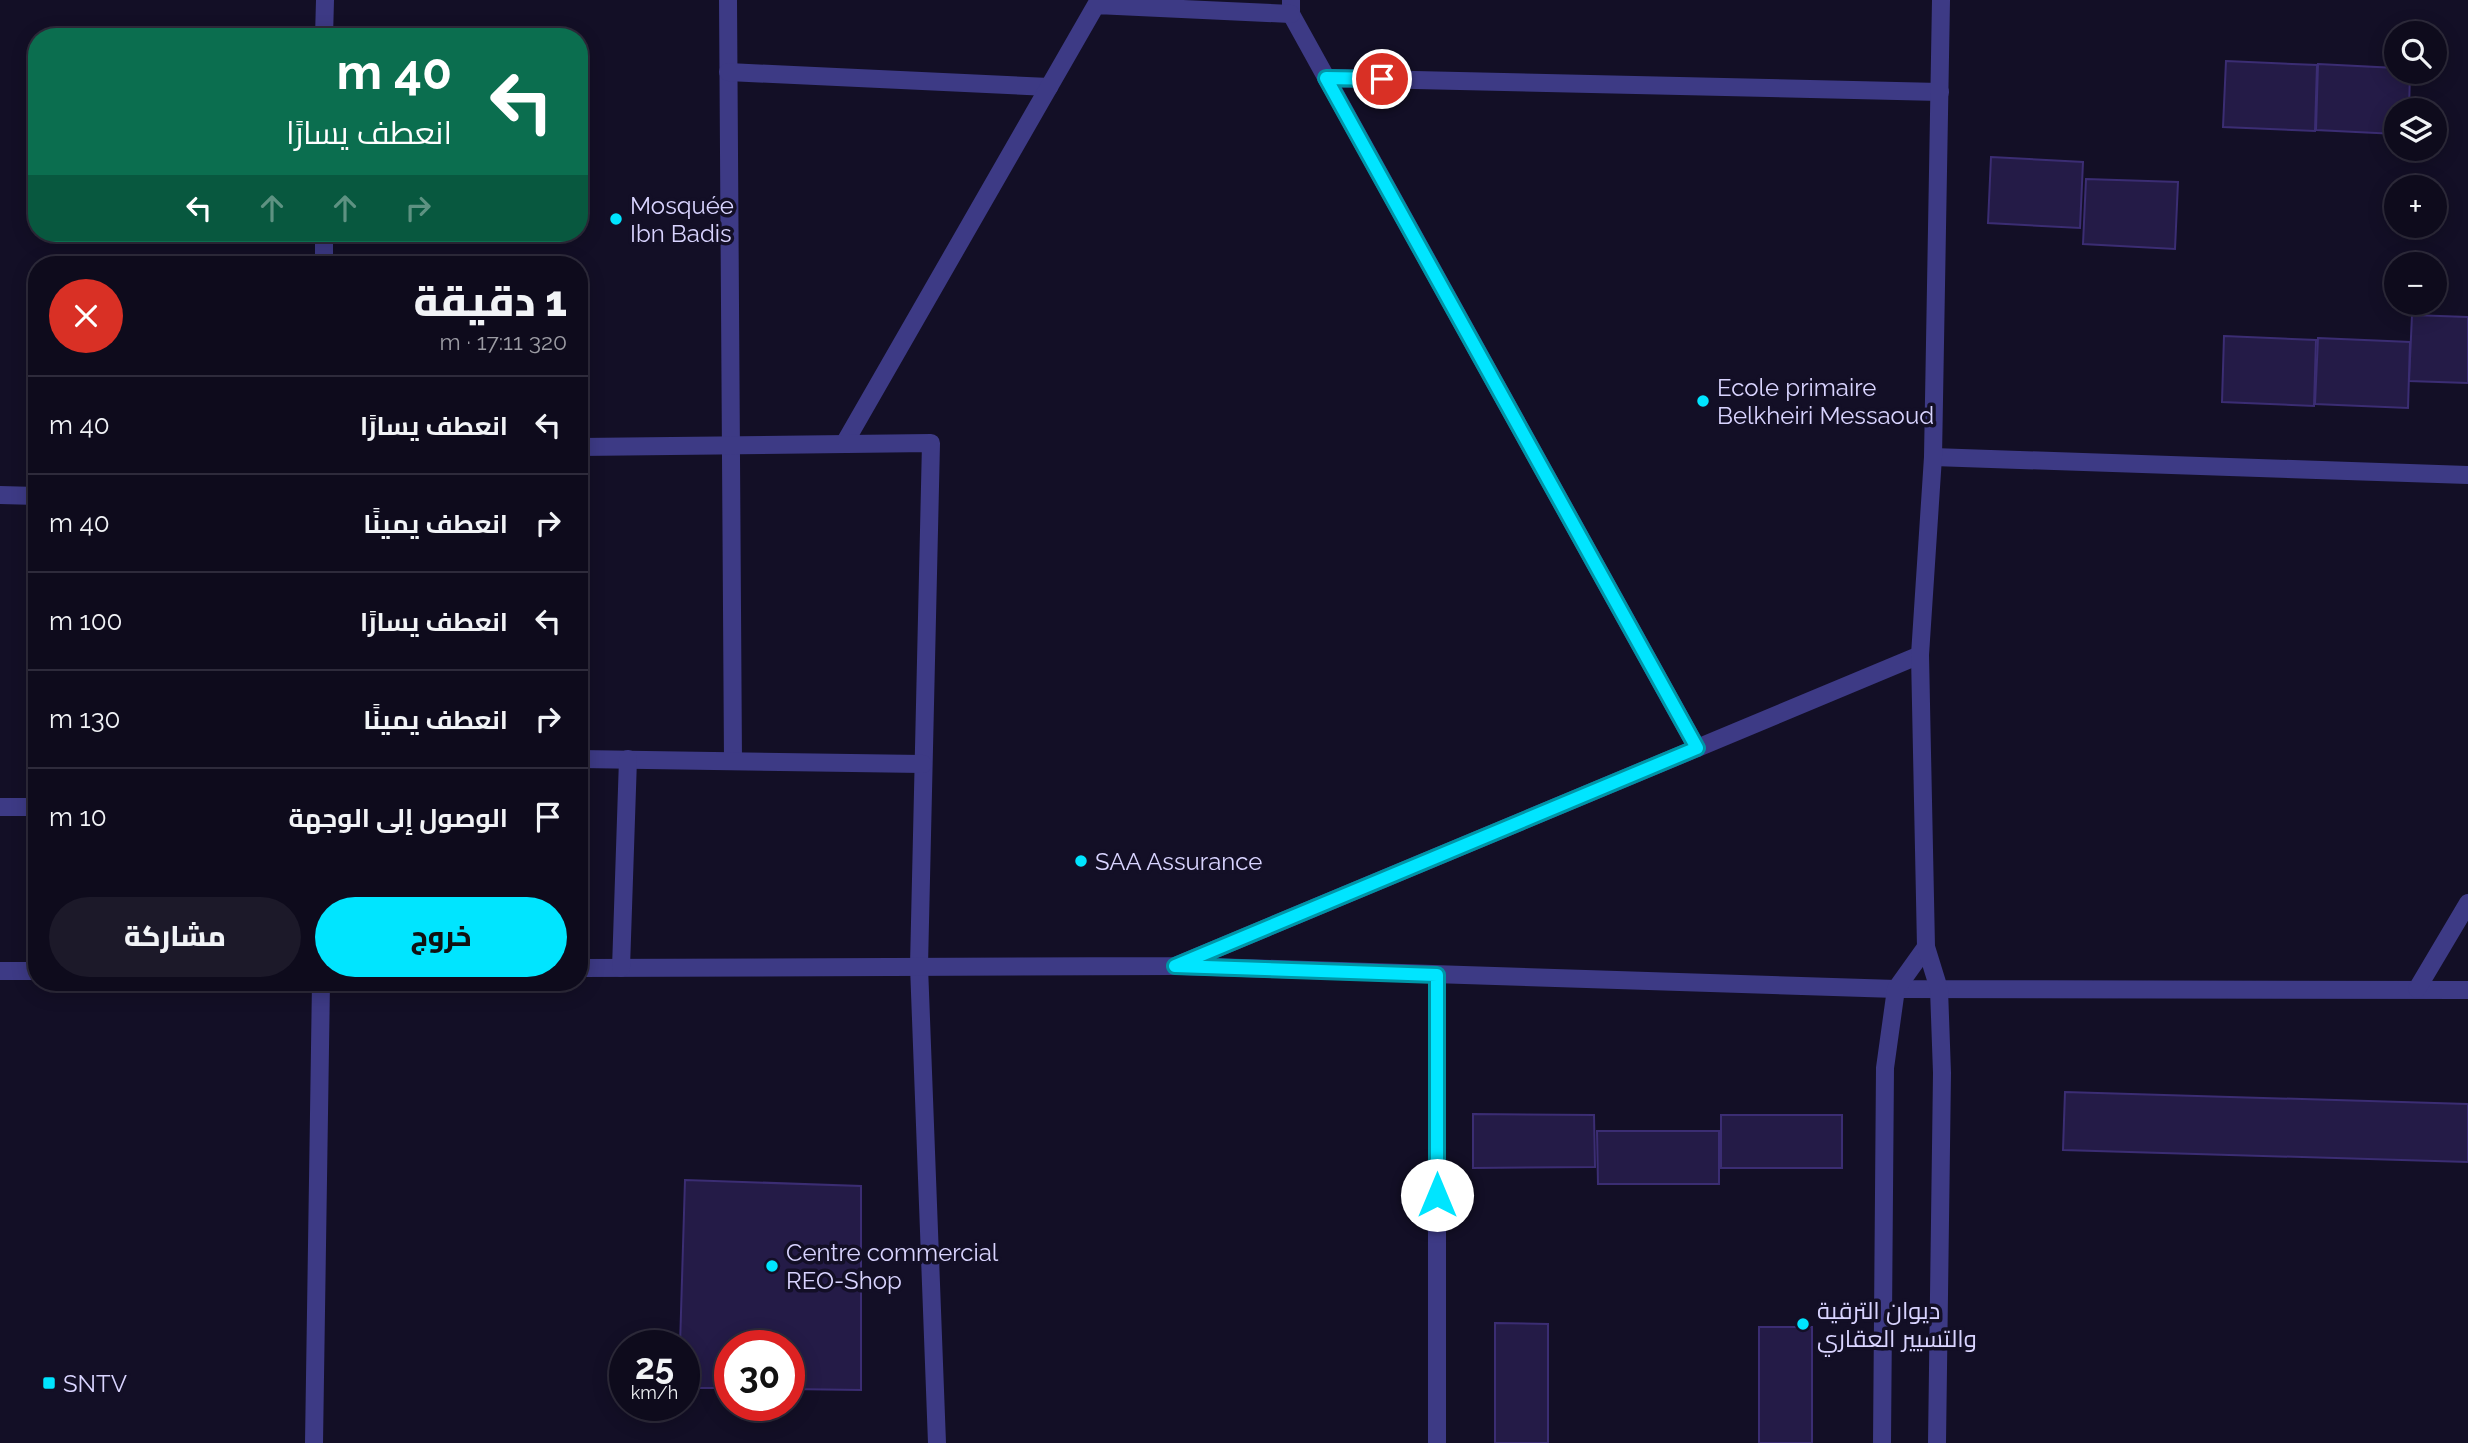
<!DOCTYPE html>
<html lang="ar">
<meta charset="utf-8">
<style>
body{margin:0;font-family:Raleway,Cairo,sans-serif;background:#1c1929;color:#f1f3f6;direction:rtl;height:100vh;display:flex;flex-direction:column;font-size:26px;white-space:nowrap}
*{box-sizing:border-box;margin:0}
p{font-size:23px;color:#9b9ba3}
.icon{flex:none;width:38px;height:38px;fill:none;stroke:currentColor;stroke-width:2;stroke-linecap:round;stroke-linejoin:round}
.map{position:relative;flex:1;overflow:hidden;direction:ltr}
.panel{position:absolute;left:28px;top:256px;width:560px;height:735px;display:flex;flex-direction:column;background:#0e0b1c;border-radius:28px;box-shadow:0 4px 18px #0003,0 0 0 2px #2e2b3b;direction:rtl}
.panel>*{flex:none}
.guide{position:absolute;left:28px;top:28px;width:560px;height:214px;border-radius:28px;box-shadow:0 4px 18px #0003,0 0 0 2px #2e2b3b;direction:rtl;background:#0b6e4f;color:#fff;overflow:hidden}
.controls{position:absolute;left:2384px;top:21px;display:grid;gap:14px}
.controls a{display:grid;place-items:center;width:63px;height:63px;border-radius:50%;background:#0e0b1c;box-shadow:0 4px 18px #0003,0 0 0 2px #2e2b3b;font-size:35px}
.speed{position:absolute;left:609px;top:1330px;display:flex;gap:14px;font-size:35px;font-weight:700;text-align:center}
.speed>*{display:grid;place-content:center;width:91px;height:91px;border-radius:50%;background:#0e0b1c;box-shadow:0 4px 18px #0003,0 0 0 2px #2e2b3b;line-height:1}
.speed small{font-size:18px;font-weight:400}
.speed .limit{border:10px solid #d22;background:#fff;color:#111}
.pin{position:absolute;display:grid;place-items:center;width:60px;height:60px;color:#fff;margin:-30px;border:4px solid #fff;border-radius:50%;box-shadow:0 2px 7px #0007}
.me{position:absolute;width:77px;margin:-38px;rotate:0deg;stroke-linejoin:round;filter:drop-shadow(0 0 5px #0008)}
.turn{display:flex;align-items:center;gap:24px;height:147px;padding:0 21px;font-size:32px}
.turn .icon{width:91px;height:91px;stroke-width:2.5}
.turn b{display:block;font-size:49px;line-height:60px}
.lanes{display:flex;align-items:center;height:66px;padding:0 21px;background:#0003;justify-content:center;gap:35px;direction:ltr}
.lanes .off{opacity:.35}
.round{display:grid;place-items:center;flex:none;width:74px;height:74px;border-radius:37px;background:#1c1929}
.overview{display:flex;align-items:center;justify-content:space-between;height:119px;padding:0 21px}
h1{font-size:42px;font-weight:800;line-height:52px}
.button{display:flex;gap:14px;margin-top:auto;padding:14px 21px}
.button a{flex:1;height:80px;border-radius:42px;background:#00e5ff;color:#111;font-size:28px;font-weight:800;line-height:80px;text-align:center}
.button a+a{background:#1c1929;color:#f1f3f6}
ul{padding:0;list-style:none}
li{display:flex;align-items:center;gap:21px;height:98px;padding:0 21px;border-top:2px solid #2e2b3b}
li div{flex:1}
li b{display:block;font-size:26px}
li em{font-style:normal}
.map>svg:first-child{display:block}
</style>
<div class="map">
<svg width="2468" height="1443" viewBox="0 0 2468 1443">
<rect width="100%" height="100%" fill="#130f26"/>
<g fill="#241b47" stroke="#3b2d73" stroke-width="2">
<polygon points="2226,61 2317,65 2315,131 2223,127"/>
<polygon points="2318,64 2396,68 2396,72 2410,72 2409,110 2396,110 2396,134 2316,130"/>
<polygon points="1991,157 2083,162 2080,228 1988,223"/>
<polygon points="2086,179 2178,182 2175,249 2083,244"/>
<polygon points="2412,315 2468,317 2468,383 2409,381"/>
<polygon points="2224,336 2316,340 2314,406 2222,402"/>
<polygon points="2318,338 2410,342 2408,408 2315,404"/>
<polygon points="2065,1092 2468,1104 2468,1162 2063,1150"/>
<polygon points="1473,1114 1594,1115 1595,1167 1473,1168"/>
<rect x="1721" y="1115" width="121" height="53"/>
<polygon points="1597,1131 1719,1131 1719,1184 1598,1184"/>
<polygon points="685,1180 861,1186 861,1390 789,1389 789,1346 730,1346 730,1388 684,1388 684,1346 680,1346"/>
<polygon points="1495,1323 1548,1324 1548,1443 1495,1443"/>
<rect x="1759" y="1327" width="53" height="116"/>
</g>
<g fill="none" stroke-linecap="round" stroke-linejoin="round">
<g stroke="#3d3a85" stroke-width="18">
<polyline points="728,0 733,761"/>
<polyline points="1291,0 1291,14 1697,748"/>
<polyline points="324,37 325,0"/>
<polyline points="728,72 1049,87"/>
<polyline points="1326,78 1940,92"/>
<polyline points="324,264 324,233"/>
<polyline points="844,444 1096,5 1291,14"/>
<polyline points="579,447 931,443 919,966 937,1443"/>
<polyline points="1933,457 2468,475"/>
<polyline points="0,495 37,496"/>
<polyline points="579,759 923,764"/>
<polyline points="0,807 37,807"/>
<polyline points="1182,966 1896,989 2468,990"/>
<polyline points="579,968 1175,966 1920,655"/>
<polyline points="621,968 628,759"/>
<polyline points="0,971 37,971"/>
<polyline points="1437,975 1437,1443"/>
<polyline points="2417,989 2468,903"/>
<polyline points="314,1443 321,982"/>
<polyline points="1882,1443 1885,1068 1896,989 1926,947"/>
<polyline points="1937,1443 1942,1073 1939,989 1926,947 1920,655 1933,457 1941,0"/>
</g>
</g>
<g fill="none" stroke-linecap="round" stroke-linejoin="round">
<defs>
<polyline id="route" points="1382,79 1326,78 1697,748 1175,966 1437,975 1437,1195"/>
</defs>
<use href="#route" stroke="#0095a6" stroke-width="18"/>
<use href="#route" stroke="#00e5ff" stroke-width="12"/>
</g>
<g fill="#00e5ff" stroke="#130f26" stroke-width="2.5">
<circle cx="616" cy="219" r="7"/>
<circle cx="1703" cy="401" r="7"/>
<circle cx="1081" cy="861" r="7"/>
<circle cx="772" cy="1266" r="7"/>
<circle cx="1803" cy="1324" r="7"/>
<rect x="42" y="1376" width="14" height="14" rx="3.5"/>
</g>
<g text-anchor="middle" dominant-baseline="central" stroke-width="7" stroke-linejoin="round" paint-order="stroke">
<g font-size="24" fill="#d9d4ff" stroke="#130f26" text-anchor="start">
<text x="630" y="205">Mosquée<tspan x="630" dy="28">Ibn Badis</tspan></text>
<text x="1717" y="387">Ecole primaire<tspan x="1717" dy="28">Belkheiri Messaoud</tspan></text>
<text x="1095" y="861">SAA Assurance</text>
<text x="786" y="1252">Centre commercial<tspan x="786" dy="28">REO-Shop</tspan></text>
<text x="1817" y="1310">ديوان الترقية<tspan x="1817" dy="28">والتسيير العقاري</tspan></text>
<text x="63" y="1383">SNTV</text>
</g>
</g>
</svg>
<div class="controls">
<a><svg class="icon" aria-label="search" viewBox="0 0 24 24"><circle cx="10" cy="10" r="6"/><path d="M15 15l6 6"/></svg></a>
<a><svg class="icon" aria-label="layers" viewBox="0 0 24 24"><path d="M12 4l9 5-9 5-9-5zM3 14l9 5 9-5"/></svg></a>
<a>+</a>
<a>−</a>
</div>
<div class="speed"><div>25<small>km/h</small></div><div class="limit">30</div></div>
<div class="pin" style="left:1382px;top:79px;background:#d93025"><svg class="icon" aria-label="arrive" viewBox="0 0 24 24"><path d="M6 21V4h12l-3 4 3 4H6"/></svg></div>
<svg class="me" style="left:1437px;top:1195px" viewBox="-20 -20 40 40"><circle r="19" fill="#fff"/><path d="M0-13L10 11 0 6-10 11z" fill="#00e5ff"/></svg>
<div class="guide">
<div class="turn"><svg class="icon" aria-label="left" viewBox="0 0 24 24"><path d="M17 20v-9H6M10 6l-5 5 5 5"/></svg><div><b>40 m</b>انعطف يسارًا</div></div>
<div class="lanes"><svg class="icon" aria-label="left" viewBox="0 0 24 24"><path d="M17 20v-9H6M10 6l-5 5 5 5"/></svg><svg class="icon off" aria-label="ahead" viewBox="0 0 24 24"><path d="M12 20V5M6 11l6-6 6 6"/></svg><svg class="icon off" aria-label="ahead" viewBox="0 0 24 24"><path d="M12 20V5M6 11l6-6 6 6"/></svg><svg class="icon off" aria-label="right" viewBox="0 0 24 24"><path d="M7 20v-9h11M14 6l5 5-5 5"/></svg></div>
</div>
<section class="panel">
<div class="overview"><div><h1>1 دقيقة</h1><p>320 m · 17:11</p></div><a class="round" style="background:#d93025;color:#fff"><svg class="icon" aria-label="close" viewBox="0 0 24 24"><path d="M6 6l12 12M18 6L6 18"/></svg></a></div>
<ul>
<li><svg class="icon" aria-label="left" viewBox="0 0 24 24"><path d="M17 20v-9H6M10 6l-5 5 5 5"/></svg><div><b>انعطف يسارًا</b></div><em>40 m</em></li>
<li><svg class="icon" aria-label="right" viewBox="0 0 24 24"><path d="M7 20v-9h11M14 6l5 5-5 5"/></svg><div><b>انعطف يمينًا</b></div><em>40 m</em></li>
<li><svg class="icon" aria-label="left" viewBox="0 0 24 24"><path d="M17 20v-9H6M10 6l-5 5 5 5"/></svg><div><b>انعطف يسارًا</b></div><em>100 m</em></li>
<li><svg class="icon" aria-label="right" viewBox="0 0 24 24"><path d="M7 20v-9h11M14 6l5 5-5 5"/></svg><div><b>انعطف يمينًا</b></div><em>130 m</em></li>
<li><svg class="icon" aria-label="arrive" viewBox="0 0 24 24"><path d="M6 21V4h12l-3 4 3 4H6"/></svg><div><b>الوصول إلى الوجهة</b></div><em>10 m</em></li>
</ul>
<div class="button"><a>خروج</a><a>مشاركة</a></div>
</section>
</div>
